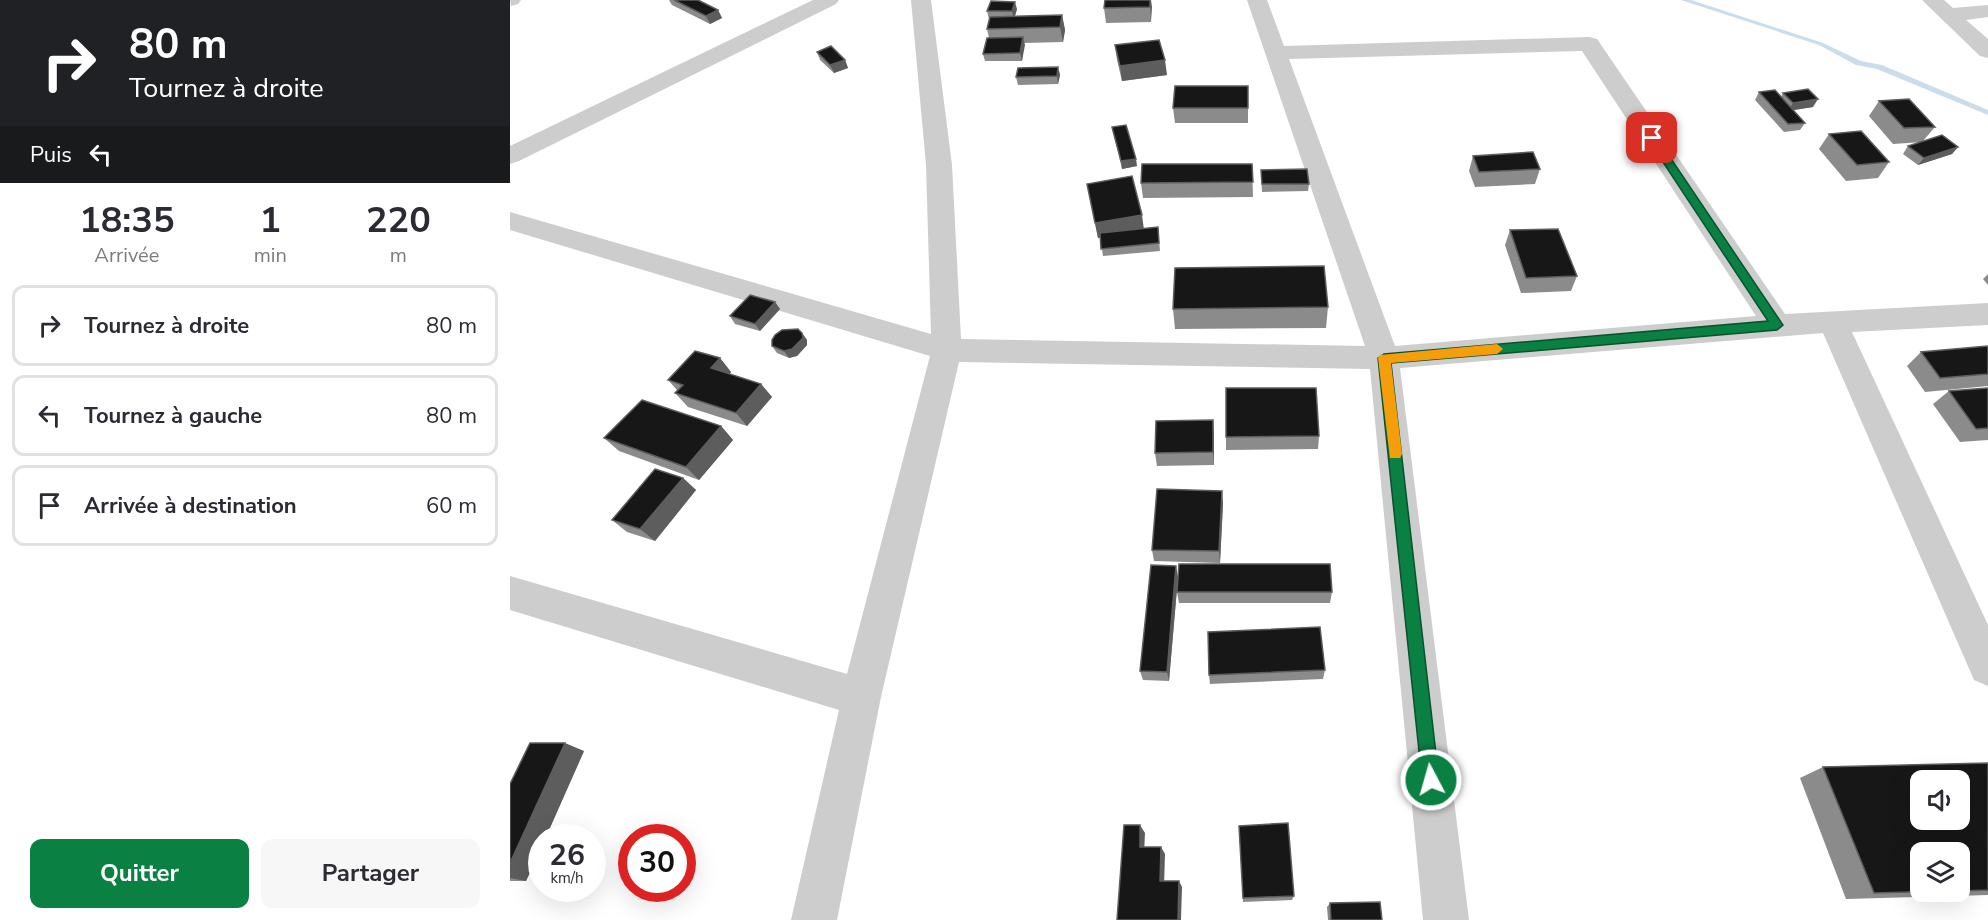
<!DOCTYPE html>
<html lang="fr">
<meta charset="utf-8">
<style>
body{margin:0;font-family:"Nunito Sans",sans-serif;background:#f7f7f7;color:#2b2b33;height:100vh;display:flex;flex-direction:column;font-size:22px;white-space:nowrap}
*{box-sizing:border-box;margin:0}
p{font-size:20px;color:#7c7c81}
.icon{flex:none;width:33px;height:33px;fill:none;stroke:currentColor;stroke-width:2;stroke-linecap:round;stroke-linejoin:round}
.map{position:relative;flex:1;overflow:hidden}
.panel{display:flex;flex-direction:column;background:#fff;width:510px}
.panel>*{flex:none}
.hud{background:#202124;color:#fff;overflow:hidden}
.buttons{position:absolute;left:1400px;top:770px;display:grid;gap:12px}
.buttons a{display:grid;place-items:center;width:60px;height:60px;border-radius:12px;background:#fff;box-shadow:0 6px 24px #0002;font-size:30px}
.speed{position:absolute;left:18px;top:824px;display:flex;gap:12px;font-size:30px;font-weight:700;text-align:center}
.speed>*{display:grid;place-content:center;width:78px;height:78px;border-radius:50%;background:#fff;box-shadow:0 6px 24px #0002;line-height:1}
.speed small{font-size:15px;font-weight:400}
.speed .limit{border:9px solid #d22;background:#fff;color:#111}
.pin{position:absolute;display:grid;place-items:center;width:51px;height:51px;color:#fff;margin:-26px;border-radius:12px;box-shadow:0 3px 9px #0006}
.me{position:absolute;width:66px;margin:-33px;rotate:354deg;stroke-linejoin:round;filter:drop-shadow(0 0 4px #0008)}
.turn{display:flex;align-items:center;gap:21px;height:126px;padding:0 30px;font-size:27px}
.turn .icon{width:78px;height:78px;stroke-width:2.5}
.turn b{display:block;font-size:42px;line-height:51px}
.then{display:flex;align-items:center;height:57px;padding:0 30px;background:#0003;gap:12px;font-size:22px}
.eta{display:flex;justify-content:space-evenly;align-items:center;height:102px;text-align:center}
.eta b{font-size:36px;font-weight:700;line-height:42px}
.cta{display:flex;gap:12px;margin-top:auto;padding:12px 30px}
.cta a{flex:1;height:69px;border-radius:12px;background:#0b8043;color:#fff;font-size:24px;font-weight:700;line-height:69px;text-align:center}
.cta a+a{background:#f7f7f7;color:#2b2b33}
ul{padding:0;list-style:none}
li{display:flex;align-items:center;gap:18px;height:81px;margin:0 12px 9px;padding:0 18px;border:3px solid #e1e1e2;border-radius:12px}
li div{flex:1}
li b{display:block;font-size:22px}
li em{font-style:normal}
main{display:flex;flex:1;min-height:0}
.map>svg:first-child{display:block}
</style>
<main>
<section class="panel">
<div class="hud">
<div class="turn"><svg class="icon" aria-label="right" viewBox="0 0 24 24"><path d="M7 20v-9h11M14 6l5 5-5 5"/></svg><div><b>80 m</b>Tournez à droite</div></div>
<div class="then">Puis<svg class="icon" aria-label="left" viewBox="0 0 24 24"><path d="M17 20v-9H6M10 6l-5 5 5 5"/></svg></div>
</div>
<div class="eta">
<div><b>18:35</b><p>Arrivée</p></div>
<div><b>1</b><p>min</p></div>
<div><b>220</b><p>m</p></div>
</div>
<ul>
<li><svg class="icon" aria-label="right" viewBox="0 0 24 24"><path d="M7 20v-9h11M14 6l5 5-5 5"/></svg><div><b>Tournez à droite</b></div><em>80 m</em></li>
<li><svg class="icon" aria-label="left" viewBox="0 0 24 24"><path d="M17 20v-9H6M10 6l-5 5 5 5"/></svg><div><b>Tournez à gauche</b></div><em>80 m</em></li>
<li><svg class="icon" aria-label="arrive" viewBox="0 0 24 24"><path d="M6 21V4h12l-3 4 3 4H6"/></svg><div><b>Arrivée à destination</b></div><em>60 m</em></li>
</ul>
<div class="cta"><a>Quitter</a><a>Partager</a></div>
</section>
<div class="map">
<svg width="1478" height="920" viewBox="0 0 1478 920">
<rect width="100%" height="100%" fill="#fff"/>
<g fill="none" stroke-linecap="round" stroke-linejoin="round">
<polygon fill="#cbddec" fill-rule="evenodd" points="1171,0 1181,0 1313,43 1351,61 1372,65 1478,110 1478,115 1367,69 1346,65 1309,45"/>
<g fill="#cdcdcd" fill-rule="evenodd">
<polygon points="0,0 11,0 8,4 1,6"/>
<polygon points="303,0 329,0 326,4 9,161 0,164 0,146"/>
<path d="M401 0H421L442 165 451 339 855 346 737 0H757L774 46 1079 37 1087 39 1275 314 1478 303V325L1342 332 1478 625V686L1464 680 1313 333 890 368 959 920H913L860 369 449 362 371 697 327 920H281L329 710 0 610V576L337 674 420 356 0 230V212L421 334 416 165ZM1072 51 1246 316 885 346 779 59Z"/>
<polygon points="1412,0 1434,0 1443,8 1478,5 1478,17 1456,20 1478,39 1478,58 1470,56"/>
</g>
</g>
<g fill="#8b8b8b">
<polygon points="159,0 188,0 208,10 212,18 200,24 162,5"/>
<polygon points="595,0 641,0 641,22 596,23 594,8"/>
<polygon points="507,9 505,16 552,15 555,30 553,42 514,43 512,61 475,61 473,54 479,38 477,29 479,19 477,11"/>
<polygon points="605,45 657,75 612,81 607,60"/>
<polygon points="307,52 335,60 338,68 324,73 310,60"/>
<polygon points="548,67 550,75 548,84 508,85 506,77"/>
<polygon points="738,86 738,123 665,123 663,108"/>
<polygon points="1249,92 1271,97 1273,93 1303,107 1283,110 1295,123 1290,130 1274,132 1245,100"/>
<polygon points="1369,101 1425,127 1413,141 1448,147 1442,154 1408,165 1393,154 1398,146 1412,142 1383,144 1359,116"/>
<polygon points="602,127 627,166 612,169"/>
<polygon points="1319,134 1379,162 1368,178 1336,181 1309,149"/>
<polygon points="963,156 1030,169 1025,184 965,187 959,171"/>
<polygon points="742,164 743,197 633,198 631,183"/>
<polygon points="751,170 799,184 798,191 752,192"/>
<polygon points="577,184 634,229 648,227 650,251 593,256 590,237 588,238"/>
<polygon points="1000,230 1067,276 1061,291 1011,293 995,245"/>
<polygon points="1478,274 1478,285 1473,279"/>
<polygon points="265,302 270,309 250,331 225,324 220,316"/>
<polygon points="818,307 816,328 665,329 663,309"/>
<polygon points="292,333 297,340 297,345 287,356 279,358 267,353 262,346"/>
<polygon points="1478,346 1478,386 1415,392 1397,366 1411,352"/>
<polygon points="210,358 221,372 219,374 251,384 262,397 237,426 178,407 165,393 167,390 158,380"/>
<polygon points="1478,388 1478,440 1450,442 1423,404 1439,391"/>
<polygon points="211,426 223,440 189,480 109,451 94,438"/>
<polygon points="704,433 704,465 647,466 645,453"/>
<polygon points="809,436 808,449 716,450 716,437"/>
<polygon points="173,478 186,490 145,541 117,532 102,520"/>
<polygon points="713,503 710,563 644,561 642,550"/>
<polygon points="668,577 659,681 633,680 630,671"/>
<polygon points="667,592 822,592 820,603 669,603"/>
<polygon points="815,670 813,679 700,684 699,675"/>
<polygon points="74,751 16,881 0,881 0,784"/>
<polygon points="1478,763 1478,895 1336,899 1290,778 1313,767"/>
<polygon points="729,826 784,896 782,900 733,902"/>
<polygon points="820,903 872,920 818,920 817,907"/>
</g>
<g fill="#5d5d5d">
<polygon points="640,0 641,0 642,7 641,22"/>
<polygon points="505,2 507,9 504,19 502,11"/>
<polygon points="208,10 212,18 200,24 196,16"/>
<polygon points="552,15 555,30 553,42 550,27"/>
<polygon points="513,37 515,45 512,61 510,53"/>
<polygon points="335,60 338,68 324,73 320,65"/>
<polygon points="655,60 657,75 612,81 610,66"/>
<polygon points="548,67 550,75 548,84 547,76"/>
<polygon points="1308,99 1303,107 1278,111 1283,103"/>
<polygon points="1448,147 1442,154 1408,165 1414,158"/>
<polygon points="626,159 627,166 612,169 611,161"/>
<polygon points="632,215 634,230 588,238 585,223"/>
<polygon points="265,302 270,309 250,331 245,324"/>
<polygon points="292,333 297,340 297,345 287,356 279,358 274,351"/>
<polygon points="210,358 221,372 212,382 201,368"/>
<polygon points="251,384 262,397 237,426 226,413"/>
<polygon points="703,420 704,433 704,465 703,452"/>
<polygon points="211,426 223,440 189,480 176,467"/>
<polygon points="173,478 186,490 145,541 130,529"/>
<polygon points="712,491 713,503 710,563 709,551"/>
<polygon points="666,566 668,577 659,681 657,672"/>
<polygon points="55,743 74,751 36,837 32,837 32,847 16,881 0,878 0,863"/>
<polygon points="630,825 635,833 634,854 630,847"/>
<polygon points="651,847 655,854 654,887 650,881"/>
<polygon points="669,881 672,887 671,920 668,920"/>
</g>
<g fill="#171717" stroke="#5d5d5d" stroke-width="1.5" fill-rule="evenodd">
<polygon points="164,0 188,0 208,10 196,16"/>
<polygon points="595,0 640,0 640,7 594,8"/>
<polygon points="481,1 505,2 502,11 477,11"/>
<polygon points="552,15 550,27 477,29 480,17"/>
<polygon points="513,37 510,53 473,54 477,38"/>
<polygon points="649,40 655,60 610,66 605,45"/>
<polygon points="321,46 335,60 320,65 307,52"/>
<polygon points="548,67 547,76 506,77 508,68"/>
<polygon points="665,86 738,86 738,108 663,108"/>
<polygon points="1298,89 1308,99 1283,103 1273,93"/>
<polygon points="1265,90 1295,123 1278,124 1249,92"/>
<polygon points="1399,99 1425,127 1394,128 1369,101"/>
<polygon points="616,125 626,159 611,161 602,127"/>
<polygon points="1351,131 1379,162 1347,165 1319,134"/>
<polygon points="1432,135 1448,147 1414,158 1398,146"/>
<polygon points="1023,152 1030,169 969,172 963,156"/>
<polygon points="632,164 742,164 743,182 631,183"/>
<polygon points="797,169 799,184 752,184 751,170"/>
<polygon points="622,176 632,215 585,223 577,184"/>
<polygon points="648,227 649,243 591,249 590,233"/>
<polygon points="1048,229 1067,276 1016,278 1000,230"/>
<polygon points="814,266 818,307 663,309 665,268"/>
<polygon points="240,295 265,302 245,324 220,316"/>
<polygon points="288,329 292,333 293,338 282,349 274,351 262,346 262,340 265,335 272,330"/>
<polygon points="1478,346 1478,374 1430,378 1411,352"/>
<polygon points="185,351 210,358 201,368 251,384 226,413 165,393 173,385 158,380"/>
<polygon points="716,388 806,388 809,436 716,437"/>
<polygon points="1478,388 1478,428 1466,429 1439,391"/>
<polygon points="132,400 211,426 176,467 94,438"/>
<polygon points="703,420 703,452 645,453 646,421"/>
<polygon points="145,469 173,478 130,529 102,520"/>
<polygon points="647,489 712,491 709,551 642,550"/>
<polygon points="669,564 820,564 822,592 667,592"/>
<polygon points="641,565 666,566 657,672 630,671"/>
<polygon points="810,627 815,670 699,675 698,632"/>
<polygon points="20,743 55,743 0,863 0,784"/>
<path d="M1478 763V890L1449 891V852H1410V891H1435L1364 893 1313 767ZM1410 780H1449V819H1410Z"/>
<polygon points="778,823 784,896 733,898 729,826"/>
<polygon points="614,825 630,825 630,847 651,847 650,881 669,881 668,920 607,920"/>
<polygon points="870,902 872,920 821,920 820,903"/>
</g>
<polygon fill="#0b8043" stroke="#07532c" stroke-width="1.5" points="1142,134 1145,135 1273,325 1267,330 881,363 929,780 927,786 921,788 914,786 912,780 868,358 874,354 1258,321 1137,138"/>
<polygon fill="#f59e0b" points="987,344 993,349 987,354 881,363 892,454 890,458 880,458 868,358 870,355"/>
</svg>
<div class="buttons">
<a><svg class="icon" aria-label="sound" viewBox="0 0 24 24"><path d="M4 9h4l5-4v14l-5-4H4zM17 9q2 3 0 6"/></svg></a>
<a><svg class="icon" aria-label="layers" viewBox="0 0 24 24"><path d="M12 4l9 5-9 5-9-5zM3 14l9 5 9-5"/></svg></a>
</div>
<div class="speed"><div>26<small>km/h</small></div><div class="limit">30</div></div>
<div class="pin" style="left:1142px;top:138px;background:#d93025"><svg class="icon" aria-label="arrive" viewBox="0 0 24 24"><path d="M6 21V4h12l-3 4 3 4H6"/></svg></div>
<svg class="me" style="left:921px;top:780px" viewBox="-20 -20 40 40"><circle r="17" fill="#0b8043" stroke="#fff" stroke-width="3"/><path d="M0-11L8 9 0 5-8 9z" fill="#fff"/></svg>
</div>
</main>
